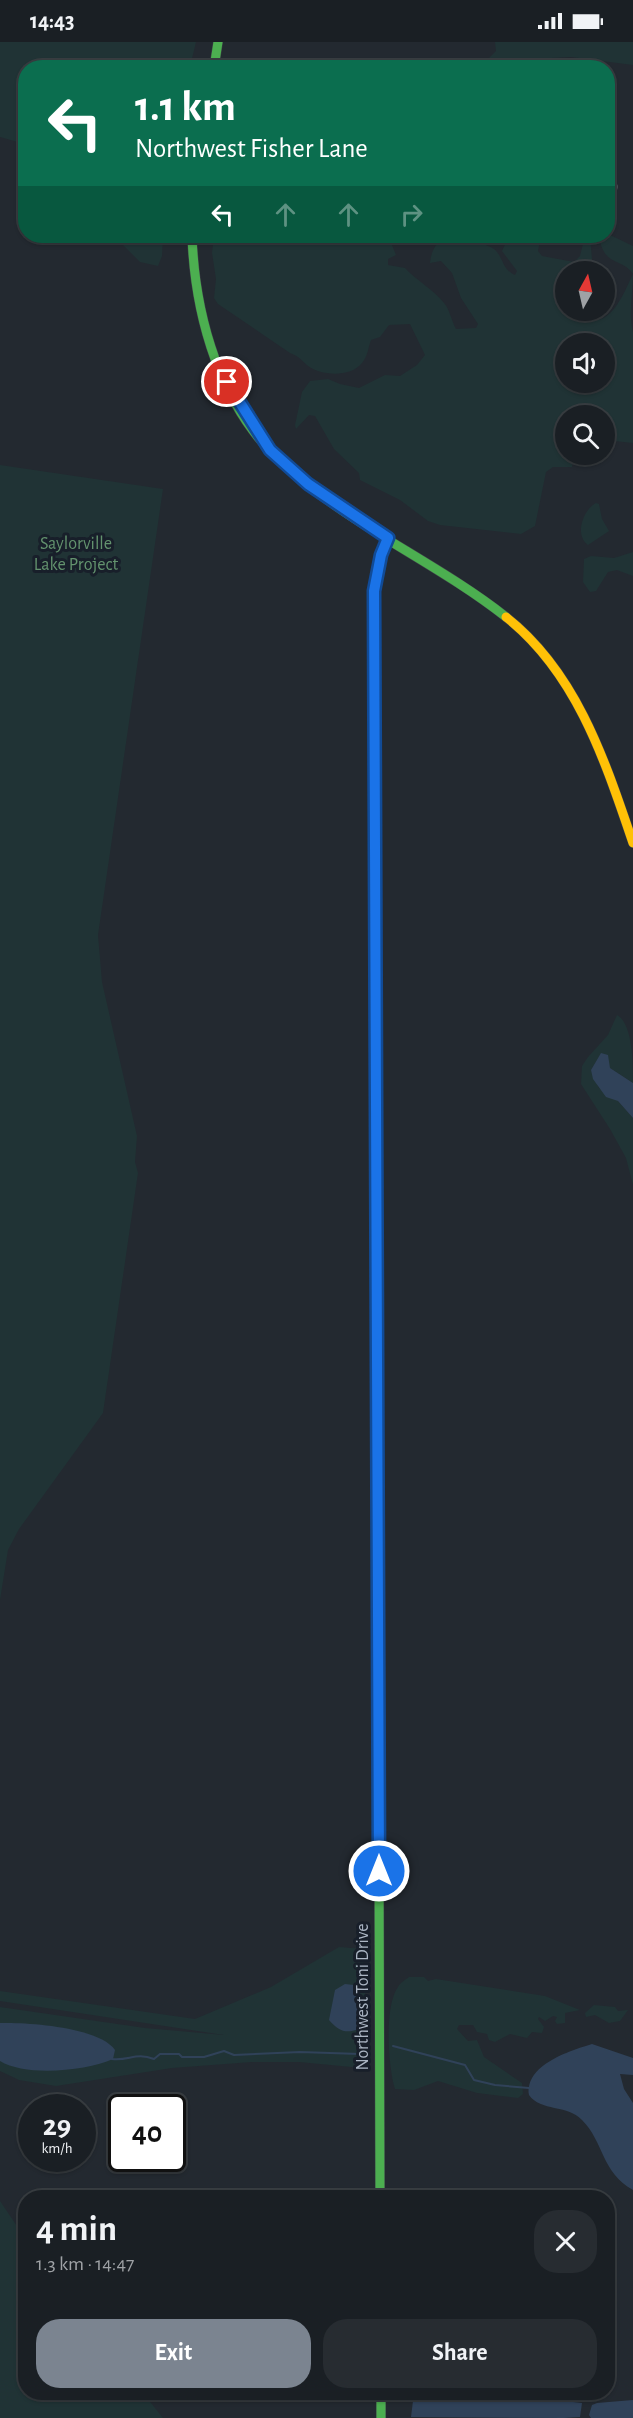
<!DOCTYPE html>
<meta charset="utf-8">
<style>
body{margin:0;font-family:"Alegreya Sans",sans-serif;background:#272c31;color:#f1f3f6;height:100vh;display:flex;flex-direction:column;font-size:22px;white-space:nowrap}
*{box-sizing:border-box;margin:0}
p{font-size:20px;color:#9fa2a6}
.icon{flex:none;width:33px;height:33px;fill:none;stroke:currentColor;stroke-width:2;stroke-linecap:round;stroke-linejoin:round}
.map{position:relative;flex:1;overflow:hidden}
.drawer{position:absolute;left:18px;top:2148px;width:597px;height:210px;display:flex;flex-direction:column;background:#1a1f24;border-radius:24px;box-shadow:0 2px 4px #0004,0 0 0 2px #383d41}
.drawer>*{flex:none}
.guide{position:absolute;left:18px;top:18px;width:597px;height:183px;border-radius:24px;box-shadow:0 2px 4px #0004,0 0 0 2px #383d41;background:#0b6e4f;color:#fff;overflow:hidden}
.needle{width:39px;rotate:8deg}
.controls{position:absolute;left:555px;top:219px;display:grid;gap:12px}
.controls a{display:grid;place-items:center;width:60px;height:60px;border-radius:50%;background:#1a1f24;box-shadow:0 2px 4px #0004,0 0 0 2px #383d41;font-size:30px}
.speed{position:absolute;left:18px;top:2052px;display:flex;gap:12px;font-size:30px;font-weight:700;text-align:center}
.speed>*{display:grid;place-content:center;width:78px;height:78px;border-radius:50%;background:#1a1f24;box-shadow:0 2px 4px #0004,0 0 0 2px #383d41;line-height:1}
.speed small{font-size:15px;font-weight:400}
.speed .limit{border:3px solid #111;border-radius:9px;background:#fff;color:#111}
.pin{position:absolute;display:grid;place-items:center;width:51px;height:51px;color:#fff;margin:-26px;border:3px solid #fff;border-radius:50%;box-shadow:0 2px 6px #0007}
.me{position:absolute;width:66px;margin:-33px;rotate:0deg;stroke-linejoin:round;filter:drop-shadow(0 0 4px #0008)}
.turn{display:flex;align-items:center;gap:21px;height:126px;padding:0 18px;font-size:27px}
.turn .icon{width:78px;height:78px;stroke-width:2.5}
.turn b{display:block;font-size:42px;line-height:51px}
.lanes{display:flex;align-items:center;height:57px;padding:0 18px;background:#0003;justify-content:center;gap:30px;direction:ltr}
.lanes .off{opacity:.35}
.round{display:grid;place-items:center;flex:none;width:63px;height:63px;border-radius:24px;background:#272c31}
.overview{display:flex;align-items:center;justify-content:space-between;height:102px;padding:0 18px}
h1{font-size:36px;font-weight:700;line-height:45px}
.primary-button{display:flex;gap:12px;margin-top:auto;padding:12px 18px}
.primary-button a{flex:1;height:69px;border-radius:24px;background:#7b8490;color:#fff;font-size:24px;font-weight:700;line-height:69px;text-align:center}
.primary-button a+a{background:#272c31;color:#f1f3f6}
.status{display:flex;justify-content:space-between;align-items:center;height:42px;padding:0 30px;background:#1a1f24;direction:ltr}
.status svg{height:16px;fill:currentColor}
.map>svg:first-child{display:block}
</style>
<div class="status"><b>14:43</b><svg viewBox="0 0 49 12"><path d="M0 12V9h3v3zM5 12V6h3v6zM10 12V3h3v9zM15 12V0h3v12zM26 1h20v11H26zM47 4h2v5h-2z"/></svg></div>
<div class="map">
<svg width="633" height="2376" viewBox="0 0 633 2376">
<rect width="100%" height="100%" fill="#232930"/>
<g fill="#203335" fill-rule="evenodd">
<polygon points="0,0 196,0 190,25 26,26 25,102 0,95"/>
<polygon points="495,0 633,0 633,23 571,15 552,16 539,25 480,25 496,9"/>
<path d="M608 192 633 204V232C622 215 604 226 599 194Z"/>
<polygon points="114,194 163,194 162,214 158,224 140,220"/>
<path d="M214 194H380L381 202 392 203 396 213 388 217V223L405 226C417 239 433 247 444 261 449 266 452 280 456 287L476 286 478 282 461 256 452 231 441 219 430 221C431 209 436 201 445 194H474C479 202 486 202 494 207 503 214 502 228 515 233L517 229 502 209 509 194H541L538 209 542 214 574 220 580 214 585 194H590L593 229 566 230V268L580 269 589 278C613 283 625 248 633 232 633 252 628 271 633 290V401L605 398 604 374H566V412L574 413 572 425H553L546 430 535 484 521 492 440 483 428 479 400 458 360 438 359 431 334 407 315 374 309 373 296 387 295 383 302 350 310 339 328 337 340 342 359 346 385 333 400 334 417 323 425 313 410 282 389 283 380 295 371 298C368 306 368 314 362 321 352 334 327 334 313 327 303 322 302 315 290 311L218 262 214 256 216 237 212 211ZM566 302H604V340H566Z"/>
<polygon points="0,423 163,447 98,893 102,940 137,1094 135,1120 138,1131 103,1371 19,1487 8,1508 0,1558"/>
<path d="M596 461 599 462 602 477 609 489 588 503C574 493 583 468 596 461Z"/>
<polygon points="633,510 633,534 617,528 608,530 596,549 590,550 583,540 584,517 591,514 614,516"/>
<path d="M617 973C633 982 633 1021 633 1041L610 1026 601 1012 591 1028 599 1046 618 1059 633 1076V1143L626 1116 610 1087 581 1042 582 1024 588 1015 608 993Z"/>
<polygon points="339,1905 363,1907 368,2013 362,2026 299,2020 252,2020 172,2026 56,2044 19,2038 0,2029 0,1965 145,1986 224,1993 0,1959 0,1949 195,1977 271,1945"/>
<path d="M409 1935H424L428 1939 436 1937 545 1954 580 1968 565 1971V1981L557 1982 555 1979 557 1975 553 1974 545 1979 539 1975 538 1977 544 1985 542 1991 532 1990 527 1996 510 1992 495 2000 489 1998 487 1992 477 1990 473 1983H459L457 1987 468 1999 477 1998 484 2015 522 2041 523 2052 518 2056 477 2051 438 2039 414 2048 395 2047C388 2025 384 1964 398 1945 400 1941 405 1938 409 1935Z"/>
<polygon points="594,1963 615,1965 618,1969 628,1968 620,1979 609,1981 595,1973 586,1975 585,1971"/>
<polygon points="0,2159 25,2196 26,2350 143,2351 163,2376 0,2376"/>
</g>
<g fill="#304259">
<polygon points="601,1011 608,1013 610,1026 633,1041 633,1076 618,1059 606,1055 593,1037 591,1028"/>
<path d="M345 1942 354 1943C365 1958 364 1969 359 1987 345 1992 339 1989 329 1978L335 1948Z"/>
<path d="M0 1981C27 1980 99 1985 115 2008L113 2017C86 2029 26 2035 0 2019Z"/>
<path d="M592 2002 633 2016V2033L620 2032 624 2047 633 2061V2148C601 2130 604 2100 582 2078 567 2062 541 2070 529 2053 525 2023 569 2009 592 2002Z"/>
<polygon points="441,2356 573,2360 582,2361 580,2375 564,2376 411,2375 413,2359"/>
<polygon points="633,2358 633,2376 591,2376 589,2373 592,2363 597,2361"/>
</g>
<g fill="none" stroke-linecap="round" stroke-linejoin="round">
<g stroke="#304259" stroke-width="2">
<polyline points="393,2004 465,2023 474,2038 495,2043 529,2046"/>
<path d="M112 2017C129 2019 136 2010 154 2017L160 2012H179L182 2015H204L224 2009 234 2013 300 2010 360 2012"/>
</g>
<defs>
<polyline id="street" points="608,144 614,145"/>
<g id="fast">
<polyline points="214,26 218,0"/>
<path d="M192 194C195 275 220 364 282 421 348 483 435 519 506 575"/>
<polyline points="375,905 376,1201"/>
<polyline points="379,1822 380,2156"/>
<polyline points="381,2350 381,2376"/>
</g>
<g id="slow">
<path d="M506 575C577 631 605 719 633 801"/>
<polyline points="374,625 375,905"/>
<polyline points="378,1525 379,1822"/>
</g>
<g id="jam">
<path d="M374 625C374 581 371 538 388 496"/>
<polyline points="376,1201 378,1525"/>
</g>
</defs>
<use href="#street" stroke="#3f4349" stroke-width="8"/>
<use href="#fast" stroke="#3f4349" stroke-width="10"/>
<use href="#slow" stroke="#3f4349" stroke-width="10"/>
<use href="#jam" stroke="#3f4349" stroke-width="10"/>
<use href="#street" stroke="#52575f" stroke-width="7"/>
<use href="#fast" stroke="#4caf50" stroke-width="9"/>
<use href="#slow" stroke="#ffc107" stroke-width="9"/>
<use href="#jam" stroke="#c62828" stroke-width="9"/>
</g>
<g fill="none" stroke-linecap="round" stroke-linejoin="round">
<defs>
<polyline id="route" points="227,340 270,408 308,442 388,496 381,513 374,549 379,1829"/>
</defs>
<use href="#route" stroke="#114b97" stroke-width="15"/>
<use href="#route" stroke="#1a73e8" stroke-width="10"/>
</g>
<g text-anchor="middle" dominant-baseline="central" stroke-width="6" stroke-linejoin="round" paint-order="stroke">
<g font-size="18" fill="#63936e" stroke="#181f2a">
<text x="76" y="502">Saylorville<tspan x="76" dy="21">Lake Project</tspan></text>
</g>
<g font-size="18" fill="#abb5c3" stroke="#181f2a">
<text transform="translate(363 1955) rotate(-90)">Northwest Toni Drive</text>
</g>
</g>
</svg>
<div class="controls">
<a><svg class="needle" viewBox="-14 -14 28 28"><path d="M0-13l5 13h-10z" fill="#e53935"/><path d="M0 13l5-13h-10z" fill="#9fa2a6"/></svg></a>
<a><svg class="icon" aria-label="sound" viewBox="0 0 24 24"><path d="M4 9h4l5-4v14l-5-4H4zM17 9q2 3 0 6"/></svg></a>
<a><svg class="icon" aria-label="search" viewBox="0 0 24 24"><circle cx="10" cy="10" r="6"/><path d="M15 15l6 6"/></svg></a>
</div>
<div class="speed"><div>29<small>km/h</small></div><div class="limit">40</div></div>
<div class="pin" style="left:227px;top:340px;background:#d93025"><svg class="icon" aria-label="arrive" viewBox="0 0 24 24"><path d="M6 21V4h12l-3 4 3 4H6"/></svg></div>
<svg class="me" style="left:379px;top:1829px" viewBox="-20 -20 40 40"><circle r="17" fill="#1a73e8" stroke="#fff" stroke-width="3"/><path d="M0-11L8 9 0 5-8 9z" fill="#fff"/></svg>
<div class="guide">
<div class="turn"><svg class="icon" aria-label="left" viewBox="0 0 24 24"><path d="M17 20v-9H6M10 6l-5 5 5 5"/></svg><div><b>1.1 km</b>Northwest Fisher Lane</div></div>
<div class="lanes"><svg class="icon" aria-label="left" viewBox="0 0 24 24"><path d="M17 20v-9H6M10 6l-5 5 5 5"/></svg><svg class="icon off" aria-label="ahead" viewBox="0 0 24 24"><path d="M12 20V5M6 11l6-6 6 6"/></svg><svg class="icon off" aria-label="ahead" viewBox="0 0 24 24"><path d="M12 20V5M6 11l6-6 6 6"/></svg><svg class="icon off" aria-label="right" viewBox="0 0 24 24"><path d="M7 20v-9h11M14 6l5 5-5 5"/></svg></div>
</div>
<section class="drawer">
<div class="overview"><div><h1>4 min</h1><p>1.3 km · 14:47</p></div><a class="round"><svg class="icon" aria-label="close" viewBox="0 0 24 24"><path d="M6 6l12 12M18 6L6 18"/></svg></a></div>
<div class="primary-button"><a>Exit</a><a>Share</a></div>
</section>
</div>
